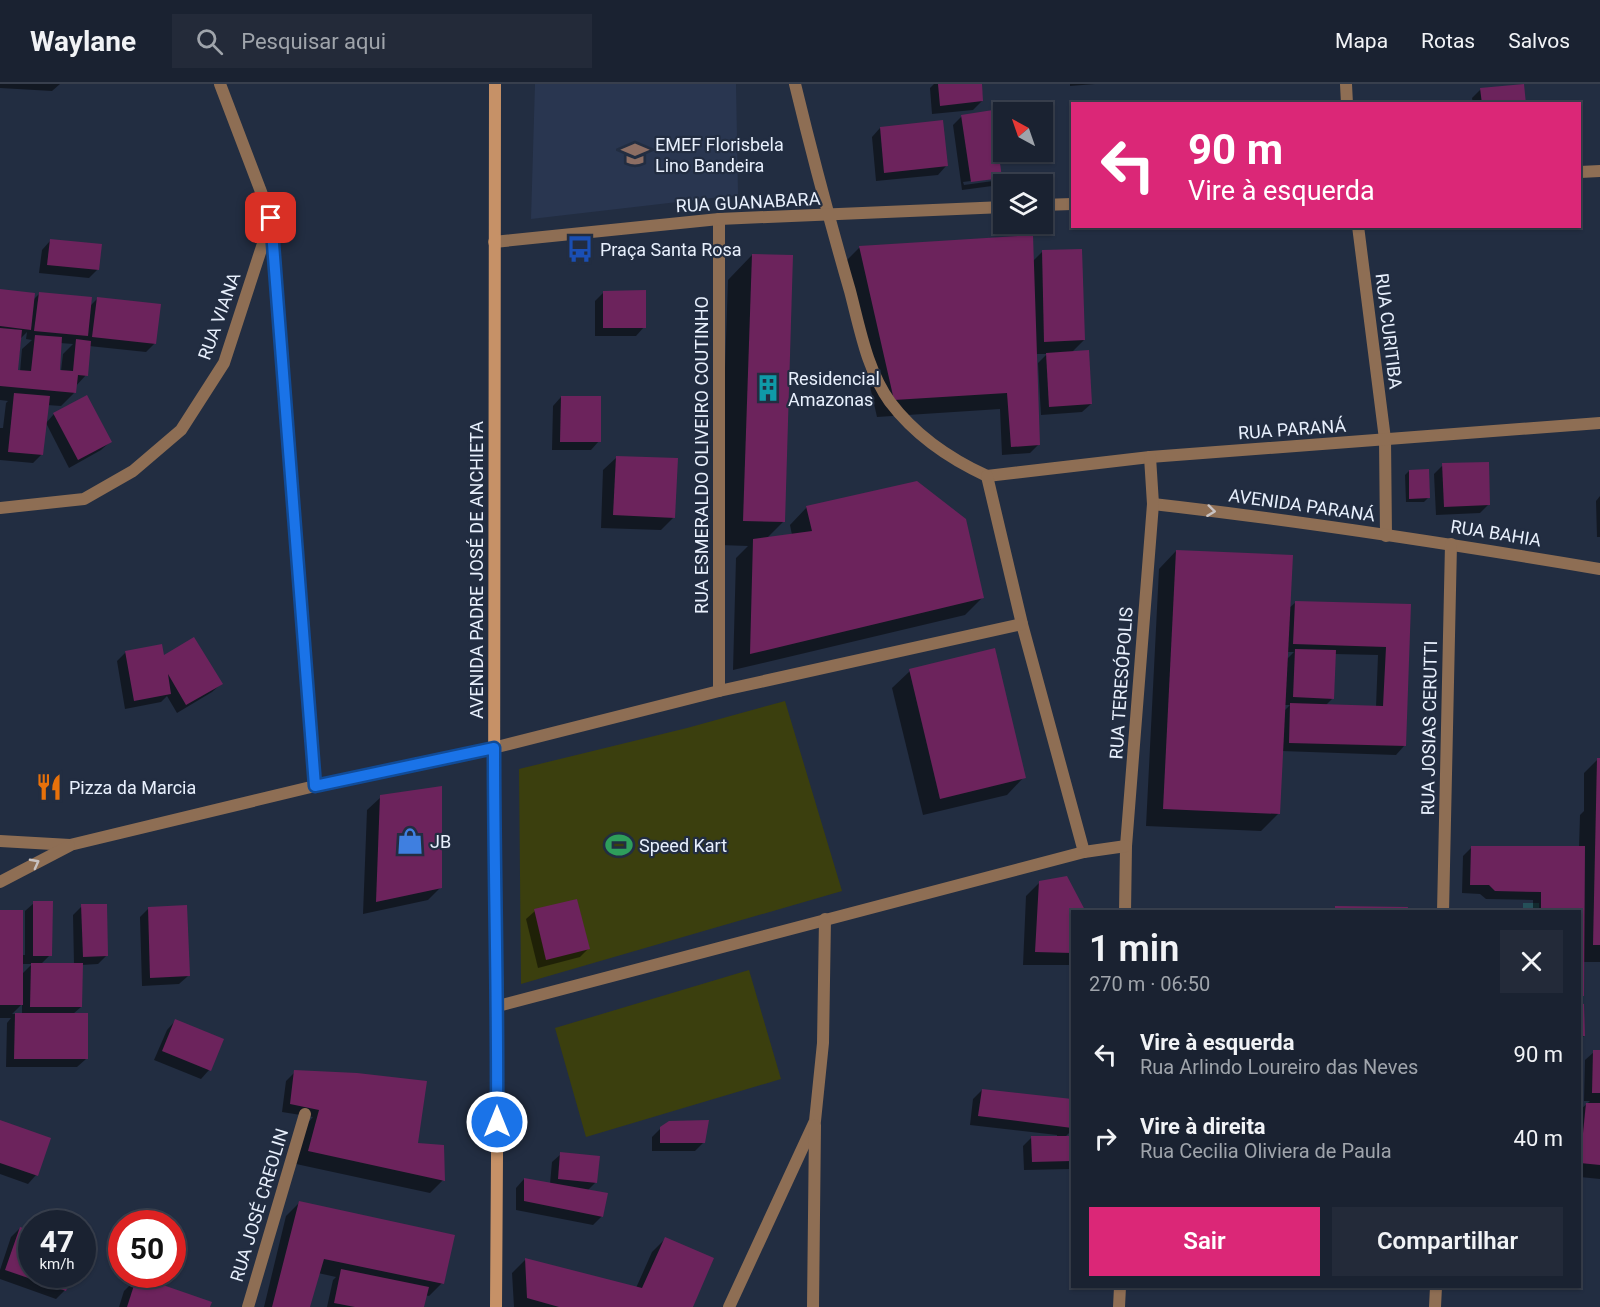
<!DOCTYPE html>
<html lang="pt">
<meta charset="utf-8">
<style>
body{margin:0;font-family:Roboto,sans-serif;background:#232a39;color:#f1f3f6;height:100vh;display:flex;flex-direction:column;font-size:22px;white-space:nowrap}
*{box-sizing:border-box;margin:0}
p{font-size:20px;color:#9fa4ab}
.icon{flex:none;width:33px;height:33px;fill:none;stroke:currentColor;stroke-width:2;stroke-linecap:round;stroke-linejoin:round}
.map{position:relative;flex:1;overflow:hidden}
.side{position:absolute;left:1071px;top:826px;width:510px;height:378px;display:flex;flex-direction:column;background:#1a2231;border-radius:0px;box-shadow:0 2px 4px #0004,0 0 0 2px #383f4d}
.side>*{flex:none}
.hud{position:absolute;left:1071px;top:18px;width:510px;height:126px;border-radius:0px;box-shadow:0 2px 4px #0004,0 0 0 2px #383f4d;background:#db2777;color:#fff;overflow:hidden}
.needle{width:39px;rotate:320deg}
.controls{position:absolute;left:993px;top:18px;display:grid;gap:12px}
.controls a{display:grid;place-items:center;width:60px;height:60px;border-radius:0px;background:#1a2231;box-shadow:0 2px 4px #0004,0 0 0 2px #383f4d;font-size:30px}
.speed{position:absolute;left:18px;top:1126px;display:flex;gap:12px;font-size:30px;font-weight:700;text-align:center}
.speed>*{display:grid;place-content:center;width:78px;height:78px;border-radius:50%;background:#1a2231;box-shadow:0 2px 4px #0004,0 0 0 2px #383f4d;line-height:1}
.speed small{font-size:15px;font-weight:400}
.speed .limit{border:9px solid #d22;background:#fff;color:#111}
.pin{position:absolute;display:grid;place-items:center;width:51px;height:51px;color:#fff;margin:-26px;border-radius:12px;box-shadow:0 3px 9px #0006}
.me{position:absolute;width:66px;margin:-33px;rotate:0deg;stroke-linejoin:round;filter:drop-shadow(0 0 4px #0008)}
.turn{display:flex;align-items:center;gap:21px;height:126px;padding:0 18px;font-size:27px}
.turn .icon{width:78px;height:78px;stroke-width:2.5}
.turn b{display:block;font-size:42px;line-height:51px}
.round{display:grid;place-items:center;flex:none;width:63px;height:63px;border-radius:0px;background:#232a39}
.head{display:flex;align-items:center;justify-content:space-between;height:102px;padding:0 18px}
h1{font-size:36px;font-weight:600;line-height:45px}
.cta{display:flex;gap:12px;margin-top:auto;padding:12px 18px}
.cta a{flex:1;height:69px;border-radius:0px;background:#db2777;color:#fff;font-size:24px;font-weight:600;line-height:69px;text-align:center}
.cta a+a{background:#232a39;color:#f1f3f6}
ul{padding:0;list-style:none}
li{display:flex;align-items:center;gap:18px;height:84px;padding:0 18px}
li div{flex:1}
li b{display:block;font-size:22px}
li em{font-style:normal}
header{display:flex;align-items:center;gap:36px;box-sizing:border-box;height:84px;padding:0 30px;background:#1a2231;border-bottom:2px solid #383f4d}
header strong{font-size:28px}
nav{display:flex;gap:33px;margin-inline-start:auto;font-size:21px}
.search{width:420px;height:54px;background:#232a39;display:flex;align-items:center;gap:15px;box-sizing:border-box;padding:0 21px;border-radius:0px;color:#9fa4ab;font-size:22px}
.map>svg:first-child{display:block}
</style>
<header>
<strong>Waylane</strong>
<div class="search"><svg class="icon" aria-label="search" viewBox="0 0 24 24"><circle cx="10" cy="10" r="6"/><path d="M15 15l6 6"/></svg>Pesquisar aqui</div>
<nav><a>Mapa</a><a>Rotas</a><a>Salvos</a></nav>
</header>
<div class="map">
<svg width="1600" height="1223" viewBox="0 0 1600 1223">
<rect width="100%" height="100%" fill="#222d41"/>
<polygon fill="#293650" points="535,0 736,0 738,111 531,135"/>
<g fill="#3b3f0e">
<polygon points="785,617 842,807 521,900 519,685 687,644"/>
<polygon points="749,886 781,995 586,1053 555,944"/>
</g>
<rect fill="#255059" x="1523" y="819" width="16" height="9"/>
<g fill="#0007" fill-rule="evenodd">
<polygon points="0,0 60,0 52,7 0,4"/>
<polygon points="934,0 980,0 982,17 973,26 932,30 930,4"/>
<polygon points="1070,0 1095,0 1070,2"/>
<polygon points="1481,5 1524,20 1473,20 1472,14"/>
<path d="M962 32 1001 93 992 102 962 106 953 41ZM993 94V97L964 101 963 98Z"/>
<polygon points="880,44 946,82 938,91 876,97 872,53"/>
<polygon points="50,157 98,185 89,194 39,189 42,166"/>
<polygon points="859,164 1032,178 1042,168 1084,256 1071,269 1091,320 1082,328 1041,331 1038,279 1047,270 1035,270 1039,360 1030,369 1002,371 1000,325 877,333 842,181"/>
<polygon points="752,171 783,438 766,455 792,451 790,441 807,423 982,514 965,531 733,586 736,474 748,462 719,461 728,196"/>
<path d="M0 206 33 216 39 210 89 223 97 215 155 259 146 268 89 262 86 291 75 303 74 309 61 322 47 321 42 370 33 379 0 376V344H3L6 319 8 317 0 316ZM27 248 26 255 32 256 22 265 20 288 17 287 21 254ZM60 259 73 260 63 270 61 287H58Z"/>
<polygon points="604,208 644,243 636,252 595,252 595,217"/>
<polygon points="561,313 599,357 591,366 552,366 553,322"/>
<polygon points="54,330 110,358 101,366 69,384 46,339"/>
<polygon points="617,373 674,433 661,446 601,444 603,386"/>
<polygon points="1443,381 1489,420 1480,429 1436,431 1434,390"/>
<polygon points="1409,387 1428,414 1424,418 1406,418 1405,391"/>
<polygon points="1600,412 1600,453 1597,453 1596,417"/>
<path d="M1176 467 1288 525 1296 518 1409 521 1404 662 1396 671 1281 667 1278 730 1261 747 1146 742 1159 485ZM1286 568H1294L1286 576ZM1334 570 1378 571 1376 623 1325 622 1333 614ZM1284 621H1290L1283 628Z"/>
<polygon points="126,568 163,573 221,600 212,608 177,629 167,612 161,618 125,625 117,577"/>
<polygon points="910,587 1024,693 1007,711 923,731 892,604"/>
<polygon points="1598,675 1600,675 1600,878 1583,878 1583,911 1580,914 1580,828 1533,828 1533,816 1486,815 1480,810 1462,809 1463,772 1471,764 1579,764 1580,731 1584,727 1584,689"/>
<polygon points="381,713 441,803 428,816 363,830 367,726"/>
<polygon points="1040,798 1084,828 1072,828 1072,881 1023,881 1026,812"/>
<path d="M34 819 50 871 41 880 74 881 73 831 82 822 107 871 98 880 81 881V923L73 930 86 975 77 983H6L7 939 11 934H0V828L22 871H25V827ZM22 880H32L22 890ZM22 920V930H12Z"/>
<polygon points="149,824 188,892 179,900 142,902 140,833"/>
<polygon points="535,827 588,865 580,873 538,884 526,835"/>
<polygon points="1580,921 1583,921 1584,952 1580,956"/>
<polygon points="175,937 222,956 209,986 201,995 154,976 167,946"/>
<polygon points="1594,968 1600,968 1600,1095 1580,1093 1580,1026 1590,1017 1584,1017 1585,976"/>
<polygon points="295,988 416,1060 443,1096 430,1109 296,1080 306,1041 313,1033 282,1028 286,997"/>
<polygon points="982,1006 1072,1017 1072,1046 1065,1053 1072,1053 1072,1085 1024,1086 1023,1062 1032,1053 1057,1053 1057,1051 970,1041 973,1015"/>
<polygon points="0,1038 36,1091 28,1100 0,1090"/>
<polygon points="661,1044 704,1058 695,1067 652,1067 652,1053"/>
<polygon points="561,1070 596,1098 587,1107 602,1132 593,1141 516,1126 516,1104 524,1095 550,1100 552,1078"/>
<polygon points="300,1118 442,1199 429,1212 425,1211 423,1223 327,1223 333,1196 336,1193 318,1189 308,1223 264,1223 286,1132"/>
<polygon points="20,1144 32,1191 70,1191 65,1206 56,1215 0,1195 0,1186 11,1153"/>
<polygon points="665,1155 691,1223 514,1223 512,1189 525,1176 636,1204 652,1168"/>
<polygon points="137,1194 208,1223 119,1223 124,1207"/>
</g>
<g fill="#6c235c">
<polygon points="938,0 982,0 983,17 940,22"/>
<polygon points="1524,0 1526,20 1482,20 1480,4"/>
<polygon points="993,26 1002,94 971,98 961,31"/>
<polygon points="943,36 948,82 884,89 880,43"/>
<polygon points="1033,151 1040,361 1011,363 1007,309 894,316 859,162"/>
<polygon points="50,155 102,160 99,186 47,181"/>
<polygon points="1082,165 1085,256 1044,258 1042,166"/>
<polygon points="752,170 793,171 785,438 743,437"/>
<polygon points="0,205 35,209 31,246 0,242"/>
<polygon points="646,206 646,244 603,244 603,207"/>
<polygon points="39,208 92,213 88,252 34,247"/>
<polygon points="97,213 161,220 156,260 92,253"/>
<polygon points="0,244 22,246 18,286 31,287 35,251 62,253 60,286 73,287 76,255 91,257 88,292 78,291 76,309 0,302"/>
<polygon points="1089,266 1092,320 1049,323 1046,269"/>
<polygon points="14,309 50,312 43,371 8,368"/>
<polygon points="87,311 112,358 78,376 53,329"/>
<polygon points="561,312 601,312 601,358 560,358"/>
<polygon points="616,372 678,374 675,434 613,431"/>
<polygon points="1489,378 1490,421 1444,423 1442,379"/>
<polygon points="1429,385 1430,414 1409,415 1409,386"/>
<polygon points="917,397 966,435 984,514 750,570 753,455 812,447 806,422"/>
<polygon points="1176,466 1293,471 1280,730 1163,725"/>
<polygon points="1295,517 1411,520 1406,662 1289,659 1290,619 1383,622 1386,563 1293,560"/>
<polygon points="194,553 223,600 186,621 168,590 171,610 134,617 125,567 162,560 164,571"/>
<polygon points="995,564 1026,694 940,715 909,585"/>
<polygon points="1295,565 1336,566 1334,615 1293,613"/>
<polygon points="1597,674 1600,674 1600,861 1593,861"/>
<polygon points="442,702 442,804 376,818 380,711"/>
<polygon points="1471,762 1585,762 1584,912 1580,912 1580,828 1541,828 1541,808 1495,807 1489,801 1470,801"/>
<polygon points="1067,792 1086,828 1072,828 1072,869 1035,868 1039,797"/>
<polygon points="577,815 590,865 546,876 534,825"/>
<polygon points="33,817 53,817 52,872 33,872"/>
<polygon points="81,820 107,820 108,872 83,873"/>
<polygon points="187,821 190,892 150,894 148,823"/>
<polygon points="1335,822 1408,823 1407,828 1335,828"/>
<rect x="0" y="826" width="23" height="95"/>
<polygon points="31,879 83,879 82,923 30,923"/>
<polygon points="1580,919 1584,920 1585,952 1580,952"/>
<polygon points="15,929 88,929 88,975 14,975"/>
<polygon points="175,935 224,955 211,987 162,967"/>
<polygon points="1593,966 1600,966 1600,1009 1592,1009"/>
<polygon points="1580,968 1582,968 1581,991 1580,991"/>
<polygon points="294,986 357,989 427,997 418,1059 444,1061 445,1097 308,1067 319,1026 290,1020"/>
<polygon points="982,1005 1072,1015 1072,1044 978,1032"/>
<polygon points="1586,1019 1600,1019 1600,1081 1580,1079"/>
<polygon points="0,1036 51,1054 38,1092 0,1079"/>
<polygon points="709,1036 705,1059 660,1059 660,1043 669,1037"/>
<polygon points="1031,1052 1072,1052 1072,1077 1032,1078"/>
<polygon points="560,1068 600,1072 597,1099 558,1095"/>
<polygon points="524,1094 608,1109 603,1133 524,1117"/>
<polygon points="299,1117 455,1151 444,1200 324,1175 310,1223 272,1223"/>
<polygon points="20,1143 32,1147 32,1191 72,1191 66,1207 5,1186"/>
<polygon points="665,1153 714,1174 693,1223 559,1223 527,1214 525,1174 642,1204"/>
<polygon points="341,1185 429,1203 424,1223 355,1223 334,1219"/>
<polygon points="137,1192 212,1218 210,1223 127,1223"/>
</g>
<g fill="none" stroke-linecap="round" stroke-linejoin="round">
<g stroke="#8e6e54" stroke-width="12">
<polyline points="220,0 271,134 315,702"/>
<path d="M795 0C812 70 830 138 850 207 860 245 867 286 890 318 915 351 950 375 987 392"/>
<polyline points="1346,0 1347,20"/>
<polyline points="1580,88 1600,87"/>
<polyline points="1042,121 1072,120"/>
<polyline points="719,135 719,607"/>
<polyline points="1358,142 1385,355 1386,452"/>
<polyline points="494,158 719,135 1004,123"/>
<polyline points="987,392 1150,373 1600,339"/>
<polyline points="987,392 1022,540 1084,768"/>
<path d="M1153 420C1303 437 1451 460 1600 485"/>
<polyline points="0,424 84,415 133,387 181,346 224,279 269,141"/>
<polyline points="0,757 70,761 315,702 493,664 719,607 1022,540"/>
<polyline points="0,798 69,762"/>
<polyline points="1125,828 1126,762 1153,420 1150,373"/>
<polyline points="1443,828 1451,460"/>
<polyline points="498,922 1084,768 1126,762"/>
<polyline points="248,1223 305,1030"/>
<polyline points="729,1223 815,1037 823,959 825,835"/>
<polyline points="813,1223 815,1041"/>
<polyline points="1119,1223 1120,1203"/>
<polyline points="1435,1223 1436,1203"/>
</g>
<polyline stroke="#c69167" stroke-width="12" points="495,0 494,794 498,922 496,1223"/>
</g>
<defs><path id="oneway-chevron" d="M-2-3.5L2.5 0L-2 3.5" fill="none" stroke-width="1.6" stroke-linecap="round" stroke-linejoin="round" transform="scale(1.5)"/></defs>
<g stroke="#c8c2c2">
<use href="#oneway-chevron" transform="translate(1211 427) rotate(7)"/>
<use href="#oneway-chevron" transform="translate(35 779) rotate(-28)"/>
</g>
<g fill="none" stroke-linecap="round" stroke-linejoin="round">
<defs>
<path id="route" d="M271 134 315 702 494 664C494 789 498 913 497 1038"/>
</defs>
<use href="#route" stroke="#114b97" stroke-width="15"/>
<use href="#route" stroke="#1a73e8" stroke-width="10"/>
</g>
<defs>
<symbol id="school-bare" viewBox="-9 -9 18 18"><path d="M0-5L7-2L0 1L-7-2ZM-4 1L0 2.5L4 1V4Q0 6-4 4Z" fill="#8d6e63" stroke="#222d41" stroke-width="2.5" paint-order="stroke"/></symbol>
<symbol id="bus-bare" viewBox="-9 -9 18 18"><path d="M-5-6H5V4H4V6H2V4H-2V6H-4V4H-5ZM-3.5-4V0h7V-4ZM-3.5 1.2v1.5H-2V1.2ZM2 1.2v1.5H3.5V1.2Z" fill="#1a4fb4" stroke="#222d41" stroke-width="2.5" paint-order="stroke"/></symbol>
<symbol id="building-bare" viewBox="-9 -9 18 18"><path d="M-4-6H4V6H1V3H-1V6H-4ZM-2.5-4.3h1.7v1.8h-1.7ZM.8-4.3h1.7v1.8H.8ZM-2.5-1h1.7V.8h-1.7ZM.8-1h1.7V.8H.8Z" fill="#0f9aa8" stroke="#222d41" stroke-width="2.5" paint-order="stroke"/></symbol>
<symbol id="restaurant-bare" viewBox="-9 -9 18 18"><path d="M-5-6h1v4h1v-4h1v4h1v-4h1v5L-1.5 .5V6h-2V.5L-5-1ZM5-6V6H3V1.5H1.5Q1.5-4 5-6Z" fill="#e8710a" stroke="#222d41" stroke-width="2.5" paint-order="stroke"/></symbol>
<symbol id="shop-bare" viewBox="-9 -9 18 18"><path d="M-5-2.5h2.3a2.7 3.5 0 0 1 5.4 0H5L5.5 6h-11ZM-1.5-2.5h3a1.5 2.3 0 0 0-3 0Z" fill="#3f7fe0" stroke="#222d41" stroke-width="2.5" paint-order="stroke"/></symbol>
<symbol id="stadium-bare" viewBox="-9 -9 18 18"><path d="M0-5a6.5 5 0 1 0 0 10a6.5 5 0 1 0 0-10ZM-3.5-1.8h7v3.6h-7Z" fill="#2e9e5b" stroke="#222d41" stroke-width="2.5" paint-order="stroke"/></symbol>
</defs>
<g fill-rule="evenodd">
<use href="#school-bare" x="616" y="51" width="38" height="38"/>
<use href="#bus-bare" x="561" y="146" width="38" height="38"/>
<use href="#building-bare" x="749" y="285" width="38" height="38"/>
<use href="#restaurant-bare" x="30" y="684" width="38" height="38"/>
<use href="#shop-bare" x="391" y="738" width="38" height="38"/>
<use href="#stadium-bare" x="600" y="742" width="38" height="38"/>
</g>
<g text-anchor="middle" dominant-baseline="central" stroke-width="4.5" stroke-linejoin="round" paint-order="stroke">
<g font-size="18" fill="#e8f0fd" stroke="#222d41" text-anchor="start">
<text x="655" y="60">EMEF Florisbela<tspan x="655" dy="21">Lino Bandeira</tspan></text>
<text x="600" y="165">Praça Santa Rosa</text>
<text x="788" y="294">Residencial<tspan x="788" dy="21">Amazonas</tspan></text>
<text x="69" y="703">Pizza da Marcia</text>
<text x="430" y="757">JB</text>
<text x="639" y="761">Speed Kart</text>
</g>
<g font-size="18" fill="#e8f0fd" stroke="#222d41">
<text transform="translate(748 118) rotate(-3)">RUA GUANABARA</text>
<text transform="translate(219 232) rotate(-70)">RUA VIANA</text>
<text transform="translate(1389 247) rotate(83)">RUA CURITIBA</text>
<text transform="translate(1292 345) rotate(-4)">RUA PARANÁ</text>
<text transform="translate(701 371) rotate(-90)">RUA ESMERALDO OLIVEIRO COUTINHO</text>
<text transform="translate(1302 421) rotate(8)">AVENIDA PARANÁ</text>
<text transform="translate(1496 449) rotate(9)">RUA BAHIA</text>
<text transform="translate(476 486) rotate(-90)">AVENIDA PADRE JOSÉ DE ANCHIETA</text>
<text transform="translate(1121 599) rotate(-86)">RUA TERESÓPOLIS</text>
<text transform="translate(1429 644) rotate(-89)">RUA JOSIAS CERUTTI</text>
<text transform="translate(259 1121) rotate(-73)">RUA JOSÉ CREOLIN</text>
</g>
</g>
</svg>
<div class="controls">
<a><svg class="needle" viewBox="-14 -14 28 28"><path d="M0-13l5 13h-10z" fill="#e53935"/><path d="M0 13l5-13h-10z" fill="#9fa4ab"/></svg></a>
<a><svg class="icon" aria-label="layers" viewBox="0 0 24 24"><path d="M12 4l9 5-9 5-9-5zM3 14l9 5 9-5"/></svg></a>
</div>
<div class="speed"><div>47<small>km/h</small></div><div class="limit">50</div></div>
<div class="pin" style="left:271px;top:134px;background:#d93025"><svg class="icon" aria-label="arrive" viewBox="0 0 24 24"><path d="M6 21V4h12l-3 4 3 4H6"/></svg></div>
<svg class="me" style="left:497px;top:1038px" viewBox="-20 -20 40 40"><circle r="17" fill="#1a73e8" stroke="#fff" stroke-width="3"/><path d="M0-11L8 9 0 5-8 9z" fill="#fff"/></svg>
<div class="hud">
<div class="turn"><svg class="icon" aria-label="left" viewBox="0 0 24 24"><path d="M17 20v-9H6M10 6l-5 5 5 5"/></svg><div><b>90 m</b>Vire à esquerda</div></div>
</div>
<section class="side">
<div class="head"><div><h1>1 min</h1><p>270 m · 06:50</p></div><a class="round"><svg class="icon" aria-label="close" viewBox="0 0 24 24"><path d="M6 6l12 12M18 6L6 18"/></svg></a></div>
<ul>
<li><svg class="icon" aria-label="left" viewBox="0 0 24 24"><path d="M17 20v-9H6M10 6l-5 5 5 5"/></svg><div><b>Vire à esquerda</b><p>Rua Arlindo Loureiro das Neves</p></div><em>90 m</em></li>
<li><svg class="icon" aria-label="right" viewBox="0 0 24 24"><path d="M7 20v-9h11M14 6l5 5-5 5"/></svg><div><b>Vire à direita</b><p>Rua Cecilia Oliviera de Paula</p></div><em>40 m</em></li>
</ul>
<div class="cta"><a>Sair</a><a>Compartilhar</a></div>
</section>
</div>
